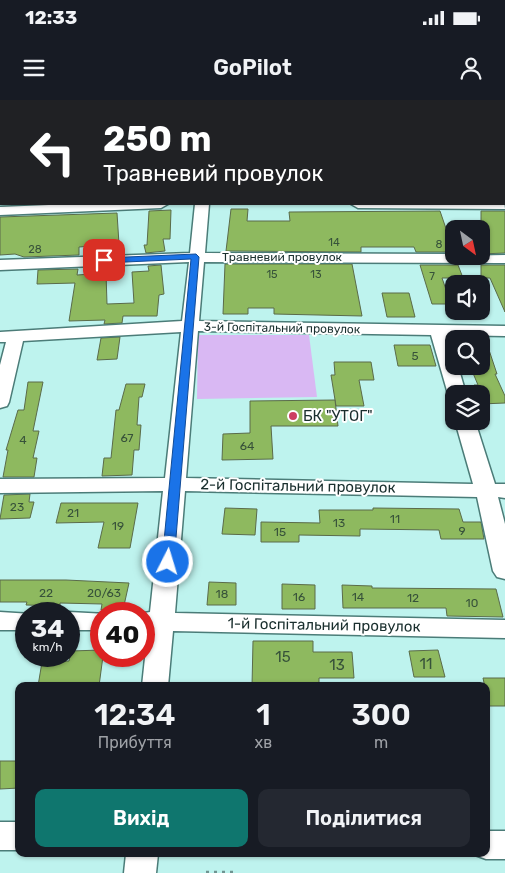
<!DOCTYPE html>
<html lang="uk">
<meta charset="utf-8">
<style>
body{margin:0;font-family:Rubik,sans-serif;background:#242831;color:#f1f3f6;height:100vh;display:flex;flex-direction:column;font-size:19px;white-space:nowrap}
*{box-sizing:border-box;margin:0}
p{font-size:16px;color:#9ea1a6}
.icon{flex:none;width:28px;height:28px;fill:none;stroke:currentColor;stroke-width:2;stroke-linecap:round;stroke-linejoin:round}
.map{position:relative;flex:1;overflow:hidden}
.drawer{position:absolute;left:15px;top:582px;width:475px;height:175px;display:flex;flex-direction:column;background:#171b24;border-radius:10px;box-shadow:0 1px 4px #0004}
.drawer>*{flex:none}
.top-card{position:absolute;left:0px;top:0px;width:505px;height:105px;box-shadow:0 1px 4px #0004;background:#202124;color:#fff;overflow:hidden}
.needle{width:32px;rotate:147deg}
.buttons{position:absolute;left:445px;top:120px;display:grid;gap:10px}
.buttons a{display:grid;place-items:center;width:45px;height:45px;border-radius:10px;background:#171b24;box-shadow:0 1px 4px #0004;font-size:25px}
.speed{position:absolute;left:15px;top:502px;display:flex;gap:10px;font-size:25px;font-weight:700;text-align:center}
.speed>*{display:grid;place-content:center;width:65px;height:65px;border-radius:50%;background:#171b24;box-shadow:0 1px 4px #0004;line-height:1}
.speed small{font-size:12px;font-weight:400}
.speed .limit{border:8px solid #d22;background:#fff;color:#111}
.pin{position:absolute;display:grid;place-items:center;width:42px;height:42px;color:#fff;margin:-21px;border-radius:10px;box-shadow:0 2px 8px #0006}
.me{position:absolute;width:55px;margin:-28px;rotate:5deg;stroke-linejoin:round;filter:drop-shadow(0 0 4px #0008)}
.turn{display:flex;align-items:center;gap:18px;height:105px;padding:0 20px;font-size:22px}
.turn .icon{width:65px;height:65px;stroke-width:2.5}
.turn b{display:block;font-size:35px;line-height:42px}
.eta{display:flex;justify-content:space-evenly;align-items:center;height:85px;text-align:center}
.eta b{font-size:30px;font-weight:600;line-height:35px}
.action{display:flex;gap:10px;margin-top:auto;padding:10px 20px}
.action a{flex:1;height:58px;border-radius:10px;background:#0f766e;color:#fff;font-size:20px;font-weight:600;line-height:58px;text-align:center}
.action a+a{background:#242831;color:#f1f3f6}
.status{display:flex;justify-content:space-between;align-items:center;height:35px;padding:0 25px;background:#171b24;direction:ltr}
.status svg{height:14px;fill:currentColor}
header{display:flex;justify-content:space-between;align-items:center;height:65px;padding:0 20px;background:#171b24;font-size:22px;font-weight:600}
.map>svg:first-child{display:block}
</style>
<div class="status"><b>12:33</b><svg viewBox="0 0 49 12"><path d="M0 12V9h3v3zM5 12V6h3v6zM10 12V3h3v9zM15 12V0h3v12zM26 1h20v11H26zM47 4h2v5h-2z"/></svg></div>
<header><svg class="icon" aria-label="menu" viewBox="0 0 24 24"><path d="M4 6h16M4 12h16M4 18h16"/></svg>GoPilot<svg class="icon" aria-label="person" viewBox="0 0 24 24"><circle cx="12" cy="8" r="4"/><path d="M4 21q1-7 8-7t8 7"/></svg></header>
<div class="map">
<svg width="505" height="773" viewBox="0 0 505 773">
<rect width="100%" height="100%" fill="#bef3ee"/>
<polygon fill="#d9b8f3" points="198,235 309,235 317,297 197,299"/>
<g fill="#8eb95f" stroke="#5a6b4a">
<polygon points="231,109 248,109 247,121 290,121 289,112 440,111 454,152 416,152 414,147 361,147 361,152 226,151"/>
<polygon points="171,110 170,139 163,139 165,151 146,153 144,145 147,145 149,111"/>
<polygon points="481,111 505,111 505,153 481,154"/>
<polygon points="117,113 119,144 79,147 79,155 24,157 15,154 0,155 0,117"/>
<polygon points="225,164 352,164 362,216 274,214 274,208 248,208 248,214 223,214"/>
<polygon points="161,165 164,194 159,195 157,216 123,216 122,223 104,224 105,220 69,221 75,183 37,184 38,170 78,169 77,175 106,173 107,204 134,203 132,172 149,171 148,166"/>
<polygon points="420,165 458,165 463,178 442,178 451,204 432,204"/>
<polygon points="481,165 505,165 505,212 490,178 481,178"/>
<polygon points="382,193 409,193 415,217 387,217"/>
<polygon points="120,237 117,259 97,260 101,238"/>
<polygon points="481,237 485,238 497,274 495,274 505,296 505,303 481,304 481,294 477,294 474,285 478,285 470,266 481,266"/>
<polygon points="394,245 430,245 436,266 398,266"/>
<polygon points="334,262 371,262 374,280 359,280 364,306 336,306 331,275 335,275"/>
<polygon points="28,282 43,282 33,331 39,331 33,358 37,358 34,377 3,377 8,350 6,350 18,310 24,310"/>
<polygon points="126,284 145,284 142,297 139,297 137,325 141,325 139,350 134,350 132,375 102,376 104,358 111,358 116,310 119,310"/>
<polygon points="335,300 338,326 271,326 273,359 222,360 223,334 250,333 250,301"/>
<polygon points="30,394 29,402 34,402 30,418 0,419 4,395"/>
<polygon points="61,403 138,403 130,448 98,448 104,422 56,423"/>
<polygon points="225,408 257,409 255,435 222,434"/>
<polygon points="373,408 459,409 463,422 481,422 484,439 441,439 439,430 360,429 360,436 299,435 299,442 261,442 261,422 320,423 319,410 373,410"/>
<polygon points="0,480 66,480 129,483 123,510 101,510 102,504 60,503 60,506 26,505 27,502 0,502"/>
<polygon points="209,482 236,483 236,505 207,505"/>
<polygon points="282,484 315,485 315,509 282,509"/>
<polygon points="342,485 372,486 372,488 496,489 503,517 447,516 446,508 343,508"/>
<polygon points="253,541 313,541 313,552 352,552 354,578 319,578 319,586 252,586"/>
<polygon points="101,550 103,556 99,586 38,586 42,562 69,561 71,551"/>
<polygon points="438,550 445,577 414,577 409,551"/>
<polygon points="483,578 505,578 505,606 489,606"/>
<polygon points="0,661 19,661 19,688 0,689"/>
</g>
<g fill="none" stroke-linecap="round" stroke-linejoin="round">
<defs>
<g id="minor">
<rect x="504" y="5" width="1" height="6"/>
<rect x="0" y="12" width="1" height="6"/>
<polygon points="504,101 505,109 358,108 351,104 504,104"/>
<polygon points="73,104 168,104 161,108 0,115 0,107"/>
<polygon points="195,104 209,104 205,153 454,154 454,156 505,155 505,163 204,162 199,221 505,226 505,236 448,235 454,254 454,266 458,266 466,294 454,294 454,299 448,294 431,235 198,231 186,378 473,384 455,321 475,321 495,384 505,384 505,398 498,397 505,424 505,479 497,477 493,471 477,397 185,391 175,513 505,520 505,538 173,531 168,586 142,586 148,530 144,530 144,514 138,514 150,512 163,391 0,393 0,379 165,378 181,232 23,241 9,302 7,306 0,308 0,265 6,242 0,242 0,232 182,221 189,162 0,170 0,160 190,153"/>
<polygon points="0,512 32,514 26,514 26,530 0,530"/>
<polygon points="69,512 107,514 101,514 101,530 69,530 69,514 63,514"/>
<rect x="0" y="722" width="19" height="28"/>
<polygon points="486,731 505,731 505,759 486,759 475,755 486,754"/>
<polygon points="126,754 158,754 156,773 124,773"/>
</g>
<g id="major">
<polygon points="485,0 499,0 500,1 486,1"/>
<rect x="504" y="15" width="1" height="10"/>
<rect x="0" y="34" width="1" height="8"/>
</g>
</defs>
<use href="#minor" stroke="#4b7c78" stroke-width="3"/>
<use href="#major" stroke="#2f9a95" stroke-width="3"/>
<g stroke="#6f9491" stroke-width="2" stroke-dasharray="1 2" stroke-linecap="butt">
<polyline points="473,0 475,1"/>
<polyline points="504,47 505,50"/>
</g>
<polyline stroke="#6f9491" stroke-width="4.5" stroke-dasharray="3 5" stroke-linecap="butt" points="206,773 236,773"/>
<use href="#minor" fill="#fff" fill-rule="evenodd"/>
<use href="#major" fill="#89e5e0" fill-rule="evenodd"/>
</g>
<polygon fill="#1a73e8" stroke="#114b97" points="196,154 199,157 174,462 168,467 162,462 191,159 104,163 99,160 104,158"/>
<circle fill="#cd3e62" stroke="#fff" stroke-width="2" cx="293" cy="316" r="5"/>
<g text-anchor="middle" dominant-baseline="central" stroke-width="4" stroke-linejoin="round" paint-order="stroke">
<g font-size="11" fill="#37523a">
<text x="334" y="142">14</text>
<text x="439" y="144">8</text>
<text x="35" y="149">28</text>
<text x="272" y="174">15</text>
<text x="316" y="174">13</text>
<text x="432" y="176">7</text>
</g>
<g font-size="12" fill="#1a2f2e" stroke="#fff">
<text x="282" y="157">Травневий провулок</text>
<text transform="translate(282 228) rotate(1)">3-й Госпітальний провулок</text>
</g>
<g font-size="12" fill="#37523a">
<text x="415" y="256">5</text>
<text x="127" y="338">67</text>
<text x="23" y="340">4</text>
<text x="247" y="346">64</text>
<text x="17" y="407">23</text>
<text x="73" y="413">21</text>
<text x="395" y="419">11</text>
<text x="339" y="423">13</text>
<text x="118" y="426">19</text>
<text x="462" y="431">9</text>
<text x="280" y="432">15</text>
<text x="46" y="493">22</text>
<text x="104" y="493">20/63</text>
<text x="222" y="494">18</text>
<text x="299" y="497">16</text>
<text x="358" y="497">14</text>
<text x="413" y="498">12</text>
<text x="472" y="503">10</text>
</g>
<g font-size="15" fill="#1a2f2e" stroke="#fff" text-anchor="start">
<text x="303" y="316">БК "УТОГ"</text>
</g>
<g font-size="15" fill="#1a2f2e" stroke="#fff">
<text transform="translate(298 386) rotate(1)">2-й Госпітальний провулок</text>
<text transform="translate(324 525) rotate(1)">1-й Госпітальний провулок</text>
</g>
<g font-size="15" fill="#37523a">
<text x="283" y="557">15</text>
<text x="426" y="564">11</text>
<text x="337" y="565">13</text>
</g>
</g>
</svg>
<div class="buttons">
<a><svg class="needle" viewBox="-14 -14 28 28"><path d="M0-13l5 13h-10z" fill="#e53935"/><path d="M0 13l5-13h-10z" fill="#9ea1a6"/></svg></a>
<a><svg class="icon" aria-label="sound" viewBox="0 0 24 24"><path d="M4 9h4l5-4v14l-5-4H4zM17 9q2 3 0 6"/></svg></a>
<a><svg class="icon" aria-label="search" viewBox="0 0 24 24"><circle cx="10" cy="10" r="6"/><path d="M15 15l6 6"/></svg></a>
<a><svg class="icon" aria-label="layers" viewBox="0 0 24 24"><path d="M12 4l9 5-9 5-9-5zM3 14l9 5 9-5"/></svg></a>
</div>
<div class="speed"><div>34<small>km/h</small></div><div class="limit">40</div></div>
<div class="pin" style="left:104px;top:160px;background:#d93025"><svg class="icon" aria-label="arrive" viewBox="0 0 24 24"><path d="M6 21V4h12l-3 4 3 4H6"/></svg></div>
<svg class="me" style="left:168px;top:462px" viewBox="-20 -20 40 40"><circle r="17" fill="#1a73e8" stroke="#fff" stroke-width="3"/><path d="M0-11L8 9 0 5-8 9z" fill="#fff"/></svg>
<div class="top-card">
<div class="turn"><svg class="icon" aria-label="left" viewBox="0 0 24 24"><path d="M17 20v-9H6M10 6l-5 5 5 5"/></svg><div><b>250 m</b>Травневий провулок</div></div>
</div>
<section class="drawer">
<div class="eta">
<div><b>12:34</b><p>Прибуття</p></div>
<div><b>1</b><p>хв</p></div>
<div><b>300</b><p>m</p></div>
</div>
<div class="action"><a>Вихід</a><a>Поділитися</a></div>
</section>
</div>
